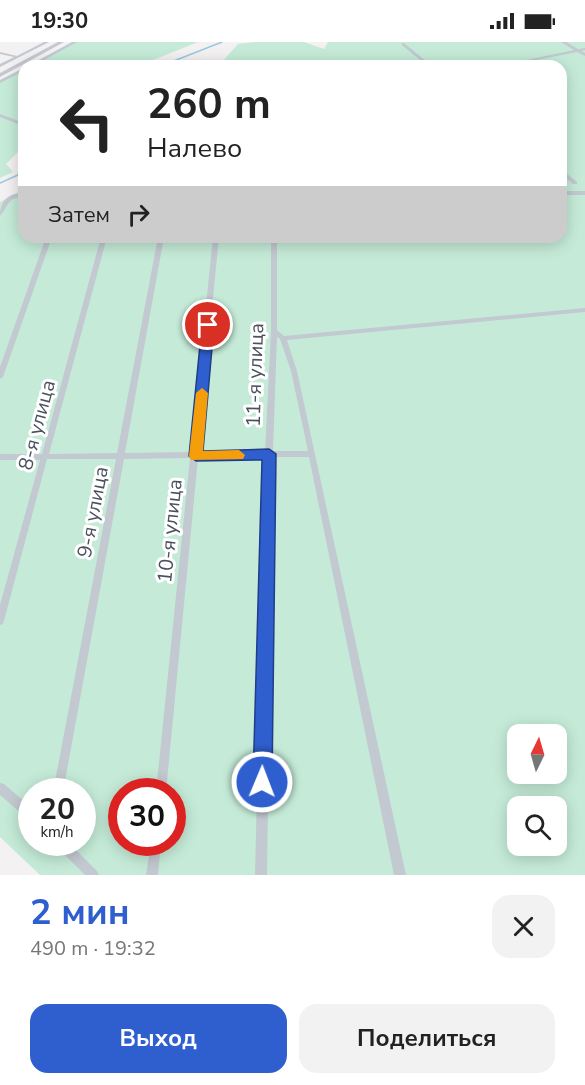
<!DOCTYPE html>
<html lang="ru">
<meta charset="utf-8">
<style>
body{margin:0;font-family:"Nunito Sans",sans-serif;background:#f2f2f2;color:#222;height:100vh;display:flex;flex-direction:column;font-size:22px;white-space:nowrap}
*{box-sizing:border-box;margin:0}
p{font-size:20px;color:#767676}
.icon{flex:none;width:33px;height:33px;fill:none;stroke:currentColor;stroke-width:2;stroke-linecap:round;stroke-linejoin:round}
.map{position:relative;height:833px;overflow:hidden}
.details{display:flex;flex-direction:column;background:#fff;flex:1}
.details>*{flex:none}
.hud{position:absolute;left:18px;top:18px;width:549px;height:183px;border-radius:18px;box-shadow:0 3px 15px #0003;background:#fff;color:#222;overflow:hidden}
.needle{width:39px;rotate:5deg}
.controls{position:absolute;left:507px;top:682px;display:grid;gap:12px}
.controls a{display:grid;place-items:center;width:60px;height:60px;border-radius:12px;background:#fff;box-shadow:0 3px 15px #0003;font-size:30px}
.speed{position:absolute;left:18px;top:736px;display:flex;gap:12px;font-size:30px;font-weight:700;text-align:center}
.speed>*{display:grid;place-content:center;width:78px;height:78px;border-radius:50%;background:#fff;box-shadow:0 3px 15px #0003;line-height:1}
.speed small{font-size:15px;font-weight:400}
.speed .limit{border:9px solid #d22;background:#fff;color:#111}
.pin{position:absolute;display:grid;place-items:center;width:51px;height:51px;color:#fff;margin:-26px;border:3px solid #fff;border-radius:50%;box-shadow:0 2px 6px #0007}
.me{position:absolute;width:66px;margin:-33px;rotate:1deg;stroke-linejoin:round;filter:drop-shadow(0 0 4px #0008)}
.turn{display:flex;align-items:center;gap:21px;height:126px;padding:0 30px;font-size:27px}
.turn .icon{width:78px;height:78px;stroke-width:2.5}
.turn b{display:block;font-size:42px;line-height:51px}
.then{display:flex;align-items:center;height:57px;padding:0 30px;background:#0003;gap:12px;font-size:22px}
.round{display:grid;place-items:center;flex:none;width:63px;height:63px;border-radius:18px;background:#f2f2f2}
.head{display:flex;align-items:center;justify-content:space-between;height:102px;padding:0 30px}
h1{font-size:36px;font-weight:700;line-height:45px;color:#2f5fcf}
.cta{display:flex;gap:12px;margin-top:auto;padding:12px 30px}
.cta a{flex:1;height:69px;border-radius:18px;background:#2f5fcf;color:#fff;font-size:24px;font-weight:700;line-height:69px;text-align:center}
.cta a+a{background:#f2f2f2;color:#222}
.status{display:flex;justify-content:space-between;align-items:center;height:42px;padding:0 30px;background:#fff;direction:ltr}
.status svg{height:16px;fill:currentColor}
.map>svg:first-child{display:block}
</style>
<div class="status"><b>19:30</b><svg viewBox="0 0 49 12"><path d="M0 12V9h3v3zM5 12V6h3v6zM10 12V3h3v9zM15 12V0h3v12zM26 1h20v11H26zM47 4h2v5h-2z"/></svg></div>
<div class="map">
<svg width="585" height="833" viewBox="0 0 585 833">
<rect width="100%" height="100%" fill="#f3f1f1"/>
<g fill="#c5ebd8" fill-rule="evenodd">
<polygon points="76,0 198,0 138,24 28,24"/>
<path d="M256 0H304L324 7 328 0H585V833H40L0 795V160L17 151 24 143V195H561V24H205L222 20 238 2ZM518 693H556V732H518ZM32 750H82V801H32ZM122 750H172V801H122ZM518 765H556V804H518Z"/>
<polygon points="24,26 24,104 6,122 13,130 0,136 0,38"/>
</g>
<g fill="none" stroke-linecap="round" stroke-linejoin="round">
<g stroke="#97c9e2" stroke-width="1.5">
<polyline points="161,24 222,0"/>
<polyline points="0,141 18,133 24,108"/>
</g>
<g fill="#c3c9d0" fill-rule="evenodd">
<polygon points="44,0 49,0 0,25 0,22 14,15 0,12 0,10 17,14"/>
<polygon points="72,0 77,0 33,24 28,24"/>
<polygon points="561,0 566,0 578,7 585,6 585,8 581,9 585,11 585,14 577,10 506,24 498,24 574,8"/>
<polygon points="402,1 404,1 432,24 427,24 402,3"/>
<polygon points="24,26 24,29 0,41 0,38"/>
<polygon points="0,72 24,81 24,84 0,75"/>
<polygon points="561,127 577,140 577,142 573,142 561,132"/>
<rect x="561" y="149" width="24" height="4"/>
<path d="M24 151V155C6 155 9 165 0 174 0 158 9 151 24 151Z"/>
<polygon points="46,195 52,195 3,335 0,337 0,325"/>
<path d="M101 195H107L49 412 117 411 158 195H164L125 411 191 410 213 195H219L198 410H265L271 289V195H277V288L284 294 585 266V270L287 298 297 329 406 833H394L309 415H273L267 833H255L265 415 198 416 166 750H156L190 416 124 417 63 750H53L116 417H47L4 579 3 582 0 583V563L40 418H0V412H42ZM277 295 280 297 291 329 308 409H273Z"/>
<polygon points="0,741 4,742 32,766 32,778 28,777 0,753"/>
<polygon points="56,801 69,801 97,829 99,833 85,833 57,805"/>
<polygon points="151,801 161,801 158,833 146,833"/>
</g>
<polygon fill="#c3c9d0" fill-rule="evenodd" points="58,0 64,0 0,35 0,31"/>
</g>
<polygon fill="#2f5fcf" stroke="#1f3e87" stroke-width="1.5" points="208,279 214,283 203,409 269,407 276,412 272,740 269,746 262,749 256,746 253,740 262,418 196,419 189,414 202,283"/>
<polygon fill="#f59e0b" points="202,346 208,351 203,409 239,408 245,413 243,417 191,418 189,414 196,351"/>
<g text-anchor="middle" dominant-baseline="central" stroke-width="6" stroke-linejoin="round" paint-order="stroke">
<g font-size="20" fill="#4a515c" stroke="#fff">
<text transform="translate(255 333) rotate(-88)">11-я улица</text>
<text transform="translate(37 383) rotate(-75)">8-я улица</text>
<text transform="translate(93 470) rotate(-79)">9-я улица</text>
<text transform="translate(170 489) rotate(-84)">10-я улица</text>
</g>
</g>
</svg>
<div class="controls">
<a><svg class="needle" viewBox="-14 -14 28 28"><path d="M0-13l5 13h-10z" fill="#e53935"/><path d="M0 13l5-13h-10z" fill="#767676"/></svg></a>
<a><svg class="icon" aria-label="search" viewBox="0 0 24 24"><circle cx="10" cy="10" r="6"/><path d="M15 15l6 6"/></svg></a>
</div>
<div class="speed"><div>20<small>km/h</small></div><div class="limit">30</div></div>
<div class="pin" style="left:208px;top:283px;background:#d93025"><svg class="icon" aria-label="arrive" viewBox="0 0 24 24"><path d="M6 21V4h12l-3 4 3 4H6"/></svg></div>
<svg class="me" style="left:262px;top:740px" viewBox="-20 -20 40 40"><circle r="17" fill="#2f5fcf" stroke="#fff" stroke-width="3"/><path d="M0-11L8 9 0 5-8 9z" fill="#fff"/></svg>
<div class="hud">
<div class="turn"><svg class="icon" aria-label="left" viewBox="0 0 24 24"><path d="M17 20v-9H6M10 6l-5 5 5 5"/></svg><div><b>260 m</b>Налево</div></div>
<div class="then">Затем<svg class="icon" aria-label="right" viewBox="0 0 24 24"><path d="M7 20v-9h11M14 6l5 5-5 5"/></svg></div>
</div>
</div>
<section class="details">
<div class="head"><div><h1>2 мин</h1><p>490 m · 19:32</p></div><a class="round"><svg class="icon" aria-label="close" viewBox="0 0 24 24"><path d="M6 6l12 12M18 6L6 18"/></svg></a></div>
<div class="cta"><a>Выход</a><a>Поделиться</a></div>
</section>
